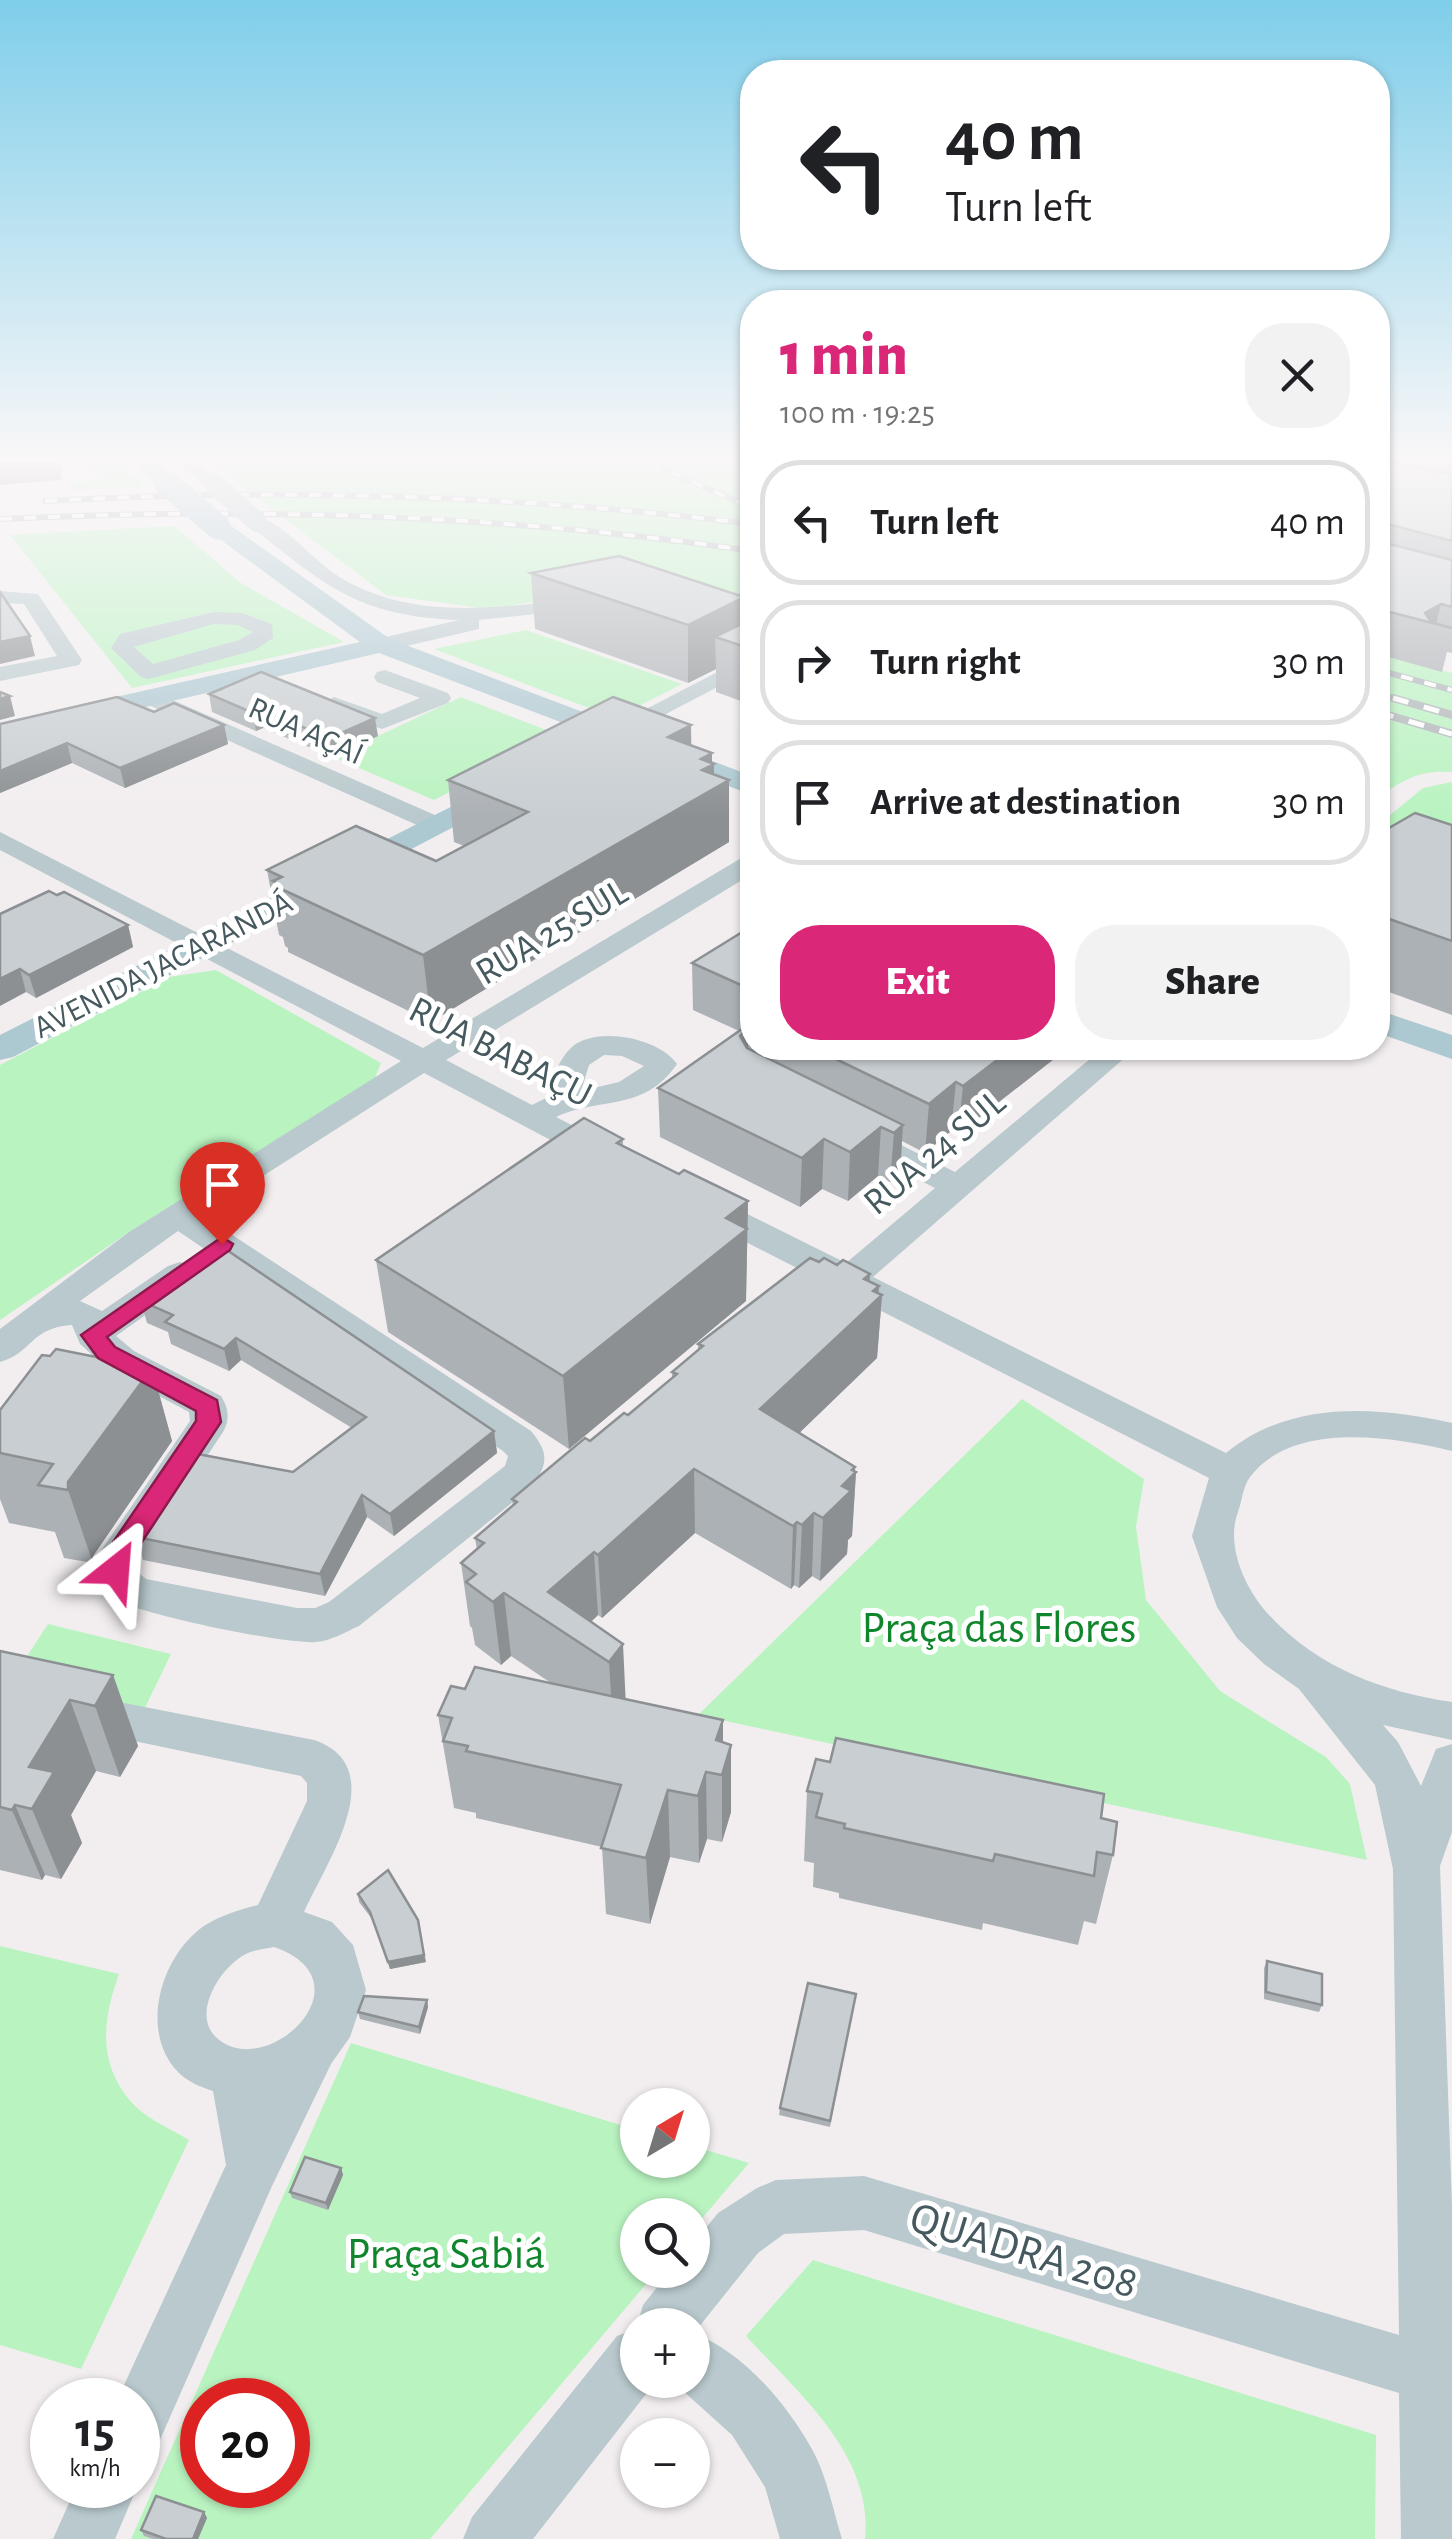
<!DOCTYPE html>
<meta charset="utf-8">
<style>
body{margin:0;font-family:"Alegreya Sans",sans-serif;background:#f2f2f2;color:#202124;height:100vh;display:flex;flex-direction:column;font-size:38px;white-space:nowrap}
*{box-sizing:border-box;margin:0}
p{font-size:32px;color:#757577}
.icon{flex:none;width:55px;height:55px;fill:none;stroke:currentColor;stroke-width:2;stroke-linecap:round;stroke-linejoin:round}
.map{position:relative;flex:1;overflow:hidden}
.side{position:absolute;left:740px;top:290px;width:650px;height:770px;display:flex;flex-direction:column;background:#fff;border-radius:40px;box-shadow:0 2px 8px #0004}
.side>*{flex:none}
.hud{position:absolute;left:740px;top:60px;width:650px;height:210px;border-radius:40px;box-shadow:0 2px 8px #0004;background:#fff;color:#202124;overflow:hidden}
.needle{width:65px;rotate:38deg}
.fabs{position:absolute;left:620px;top:2088px;display:grid;gap:20px}
.fabs a{display:grid;place-items:center;width:90px;height:90px;border-radius:50%;background:#fff;box-shadow:0 2px 8px #0004;font-size:50px}
.speed{position:absolute;left:30px;top:2378px;display:flex;gap:20px;font-size:50px;font-weight:700;text-align:center}
.speed>*{display:grid;place-content:center;width:130px;height:130px;border-radius:50%;background:#fff;box-shadow:0 2px 8px #0004;line-height:1}
.speed small{font-size:25px;font-weight:400}
.speed .limit{border:15px solid #d22;background:#fff;color:#111}
.pin{position:absolute;display:grid;place-items:center;width:85px;height:85px;color:#fff;margin:-102px -42px;border-radius:50% 50% 50% 0;rotate:-45deg;box-shadow:0 0 10px #0007}
.pin .icon{rotate:45deg}
.me{position:absolute;width:110px;margin:-55px;rotate:28deg;stroke-linejoin:round;filter:drop-shadow(0 0 8px #0008)}
.turn{display:flex;align-items:center;gap:35px;height:210px;padding:0 40px;font-size:45px}
.turn .icon{width:130px;height:130px;stroke-width:2.5}
.turn b{display:block;font-size:70px;line-height:85px}
.round{display:grid;place-items:center;flex:none;width:105px;height:105px;border-radius:40px;background:#f2f2f2}
.head{display:flex;align-items:center;justify-content:space-between;height:170px;padding:0 40px}
h1{font-size:60px;font-weight:800;line-height:75px;color:#db2777}
.primary-button{display:flex;gap:20px;margin-top:auto;padding:20px 40px}
.primary-button a{flex:1;height:115px;border-radius:40px;background:#db2777;color:#fff;font-size:40px;font-weight:800;line-height:115px;text-align:center}
.primary-button a+a{background:#f2f2f2;color:#202124}
ul{padding:0;list-style:none}
li{display:flex;align-items:center;gap:30px;height:125px;margin:0 20px 15px;padding:0 20px;border:5px solid #e0e0e0;border-radius:40px}
li div{flex:1}
li b{display:block;font-size:38px}
li em{font-style:normal}
.map>svg:first-child{display:block}
</style>
<div class="map">
<svg width="1452" height="2539" viewBox="0 0 1452 2539">
<rect width="100%" height="100%" fill="#f2eeef"/>
<g fill="#b9f3c0" fill-rule="evenodd">
<polygon points="82,462 119,462 146,487 70,490 70,483 104,480"/>
<polygon points="210,462 752,462 752,624 666,597 576,595 487,609 386,595"/>
<polygon points="174,526 241,583 344,642 132,688 10,535"/>
<polygon points="526,630 682,684 615,718 434,649"/>
<path d="M1378 653 1452 673V772C1420 770 1403 779 1378 798Z"/>
<polygon points="461,697 562,736 434,800 333,757"/>
<polygon points="1452,782 1452,847 1378,840 1378,825 1423,788"/>
<polygon points="216,970 381,1063 373,1083 135,1228 0,1320 0,1065 169,977"/>
<polygon points="1022,1399 1144,1479 1136,1527 1146,1600 1220,1691 1326,1757 1350,1784 1367,1860 698,1715"/>
<polygon points="48,1624 171,1654 142,1714 9,1684"/>
<path d="M0 1946 119 1974C102 2021 97 2066 135 2106 149 2120 173 2130 189 2140L81 2369 0 2345Z"/>
<path d="M351 2043 637 2130 638 2160H692L693 2146 749 2163 693 2229 692 2215H638V2270H658L430 2539H131ZM202 2400H288V2485H202Z"/>
<path d="M813 2260 1376 2435 1375 2539H865C874 2455 797 2392 746 2336Z"/>
</g>
<g fill="none" stroke-linecap="round" stroke-linejoin="round">
<g fill="#b9c9cd" fill-rule="evenodd">
<polygon points="176,462 196,462 223,484 220,488 208,488"/>
<path d="M257 516C286 525 312 559 338 576 411 622 502 608 582 597L592 603 582 609 479 620V629L381 652 373 650 370 645 373 640 459 620C358 616 326 586 250 526V518Z"/>
<polygon points="0,591 38,594 82,660 79,665 0,681 0,667 57,656 24,604 0,603"/>
<path d="M214 612 242 613 272 624 273 638 255 650 149 679 141 677 111 648 120 634ZM214 624 238 625 253 632 239 640 153 664 134 647Z"/>
<polygon points="752,654 752,669 620,738 612,740 600,733"/>
<polygon points="385,670 448,693 451,698 448,703 382,729 326,709 323,704 334,697 382,714 420,698 377,682 374,677 377,672"/>
<polygon points="150,690 444,819 448,824 444,829 426,829 142,702 139,697 142,692"/>
<path d="M0 832 423 1048 743 857 752 855V874L446 1060 532 1105 548 1097C553 1079 558 1059 573 1046 599 1026 659 1038 677 1064 643 1113 601 1096 556 1117L618 1149 622 1156 618 1163H594L424 1073 202 1215 531 1431C549 1453 548 1463 533 1486L359 1626C345 1632 331 1641 316 1642 288 1645 123 1612 106 1594 97 1585 98 1571 96 1558L190 1421 189 1412 108 1369 80 1344 72 1325C29 1328 34 1352 0 1362V1329L129 1232 401 1061 0 850ZM604 1055 622 1056 644 1066 619 1082 581 1091 589 1065ZM178 1231 503 1451 508 1456 505 1466 329 1602 315 1608H297L146 1579 140 1574 138 1560 223 1432C230 1419 229 1409 221 1396L134 1351 116 1336 192 1282 198 1274 192 1266 180 1262 168 1266 102 1311 80 1301Z"/>
<path d="M1103 1048H1136L873 1277 1226 1453C1290 1400 1377 1406 1452 1423V1451C1394 1437 1293 1420 1250 1477 1243 1486 1242 1501 1238 1512 1225 1546 1246 1591 1270 1616 1319 1668 1383 1692 1452 1702V1740L1383 1725 1398 1742 1421 1786 1436 1749 1452 1744V1832L1440 1866 1452 2206V2539H1401L1399 2393 864 2230 784 2234 758 2253 694 2333C744 2353 787 2404 813 2451 827 2477 833 2510 842 2539H780L765 2487 732 2435 671 2380H692V2325H638V2380H657L533 2539H463L472 2517 617 2336 636 2329 643 2305 671 2270H692V2245L718 2213 757 2188 776 2180 864 2176 1399 2335 1393 1869 1375 1785 1299 1689 1264 1664 1237 1638 1217 1607 1192 1536 1209 1478 693 1215 688 1207 693 1199 705 1196 717 1199 846 1263 935 1188 849 1144 844 1137 849 1130H871L955 1172Z"/>
<path d="M83 1695 314 1740C393 1767 326 1863 304 1912L332 1922 353 1945 366 1990 350 2037 331 2064 272 2186 159 2442 138 2451V2400H117L226 2165 213 2091C201 2087 188 2082 179 2073 137 2031 162 1952 207 1924 222 1915 242 1909 258 1905L307 1801V1783L301 1776 67 1727 61 1714 67 1701ZM274 1947C372 1981 268 2081 218 2039 190 2016 219 1969 244 1955 253 1950 264 1949 274 1947Z"/>
<polygon points="138,2483 138,2485 115,2539 53,2539 77,2485"/>
</g>
<g fill="#acc8d0" fill-rule="evenodd">
<polygon points="133,462 157,462 178,483 167,490 159,488"/>
<polygon points="218,520 226,522 390,639 752,776 752,795 379,653 0,741 0,723 360,642 210,532 206,527"/>
<polygon points="502,781 513,784 517,790 513,796 13,1057 0,1060 0,1035"/>
<polygon points="1378,1010 1452,1035 1452,1059 1378,1033"/>
</g>
<defs>
<g id="rail-far1">
<polyline points="648,462 752,508"/>
<path d="M45 501C282 488 516 495 752 524"/>
<path d="M0 519C253 507 501 514 752 551"/>
<polyline points="1378,670 1452,690"/>
<polyline points="1378,694 1402,701"/>
</g>
<g id="rail">
<polyline points="1393,698 1452,715"/>
<polyline points="1378,712 1452,734"/>
</g>
</defs>
<use href="#rail-far1" stroke="#b0b6ba" stroke-width="6"/>
<use href="#rail" stroke="#b0b6ba" stroke-width="8"/>
<use href="#rail-far1" stroke="#fff" stroke-width="4" stroke-dasharray="12" stroke-linecap="butt"/>
<use href="#rail" stroke="#fff" stroke-width="5" stroke-dasharray="16" stroke-linecap="butt"/>
<polyline stroke="#b9c9cd" stroke-width="20" points="214,484 257,522"/>
<polyline stroke="#acc8d0" stroke-width="25" points="167,483 218,527"/>
</g>
<g fill="#acb1b5">
<polygon points="1378,462 1408,465 1409,462 1452,462 1452,653 1447,652 1442,672 1378,654"/>
<polygon points="531,573 744,597 744,623 752,619 752,705 716,692 716,669 688,683 535,629"/>
<polygon points="209,694 378,736 333,757 263,728 256,731 212,712"/>
<polygon points="154,712 224,725 228,744 125,788 72,763 0,793 0,724"/>
<polygon points="691,745 714,764 714,775 729,842 431,1022 288,952 288,948 285,946 283,937 279,935 267,870 436,861 464,846 454,842 448,780"/>
<polygon points="1452,825 1452,1015 1378,988 1378,838"/>
<polygon points="0,914 128,925 133,947 36,998 26,992"/>
<polygon points="752,926 752,1048 1068,1048 958,1134 951,1131 925,1153 902,1141 900,1174 890,1182 878,1176 848,1201 822,1189 800,1207 660,1137 658,1088 739,1031 693,1010 692,963"/>
<polygon points="623,1139 623,1146 679,1174 748,1201 746,1301 569,1449 388,1332 376,1260"/>
<polygon points="819,1262 837,1265 870,1274 869,1281 879,1286 878,1293 882,1295 877,1358 799,1433 855,1467 855,1471 856,1472 852,1536 848,1540 847,1554 820,1581 812,1576 799,1588 794,1585 791,1589 695,1533 602,1618 598,1615 591,1622 626,1699 723,1720 723,1742 731,1812 722,1842 707,1839 699,1863 670,1857 650,1924 606,1914 602,1847 476,1818 476,1813 454,1808 438,1715 465,1689 551,1683 511,1656 501,1665 475,1645 472,1628 470,1626 461,1563 477,1550 475,1538 513,1506 512,1499 590,1441 628,1415 672,1378 672,1372 698,1350 698,1344"/>
<polygon points="141,1301 494,1431 497,1453 394,1536 367,1517 325,1596 143,1560 136,1537 293,1472 352,1428 241,1360 229,1371 171,1344 168,1332 147,1323"/>
<polygon points="152,1368 172,1441 93,1556 93,1563 64,1558 55,1532 9,1523 0,1499 0,1410"/>
<polygon points="0,1651 113,1675 138,1746 120,1777 96,1771 71,1815 82,1843 61,1879 45,1875 42,1880 0,1870"/>
<polygon points="807,1791 1101,1818 1113,1855 1096,1924 1084,1921 1078,1945 983,1923 982,1930 839,1898 839,1893 813,1887 814,1863 804,1861"/>
<polygon points="358,1894 426,1962 390,1969 372,1919 359,1902"/>
<polygon points="1267,1961 1322,2005 1319,2012 1264,1999 1264,1968"/>
<polygon points="856,1994 830,2127 779,2115 780,2108"/>
<polygon points="427,2000 428,2007 420,2034 360,2019 358,2012"/>
<polygon points="341,2168 343,2175 328,2210 292,2198 290,2192"/>
<polygon points="204,2512 207,2518 198,2539 153,2539 144,2536 141,2530"/>
</g>
<g fill="#8c9093">
<polygon points="0,462 62,462 61,480 0,485"/>
<polygon points="744,597 744,646 715,637 716,669 688,683 688,625"/>
<polygon points="1441,604 1436,624 1423,621 1425,613"/>
<polygon points="30,636 35,656 0,664 0,642"/>
<polygon points="10,696 15,716 0,720 0,699"/>
<polygon points="260,710 263,728 256,731 253,713"/>
<polygon points="375,718 378,736 333,757 330,738"/>
<polygon points="224,725 228,744 125,788 120,768"/>
<polygon points="691,725 692,785 668,737"/>
<polygon points="67,743 72,763 0,793 0,771"/>
<polygon points="712,753 712,765 714,764 714,788 729,780 729,842 431,1022 423,955"/>
<polygon points="128,925 133,947 36,998 29,975"/>
<polygon points="20,969 26,992 0,1006 0,979"/>
<polygon points="748,1027 748,1075 740,1036"/>
<polygon points="1013,1048 1068,1048 958,1134 963,1086"/>
<polygon points="956,1082 951,1131 925,1153 929,1104"/>
<polygon points="903,1125 900,1174 890,1182 894,1133"/>
<polygon points="881,1127 878,1176 848,1201 850,1152"/>
<polygon points="824,1139 822,1189 800,1207 802,1158"/>
<polygon points="748,1201 746,1301 569,1449 563,1376 726,1218"/>
<polygon points="870,1274 868,1308 873,1291 879,1286 878,1299 882,1295 877,1358 759,1472 760,1409"/>
<polygon points="236,1338 241,1360 229,1371 224,1349"/>
<polygon points="152,1368 172,1441 93,1556 93,1563 68,1490 68,1482"/>
<polygon points="494,1431 497,1453 394,1536 390,1514"/>
<polygon points="855,1467 854,1474 856,1472 852,1536 848,1540 847,1554 820,1581 823,1518"/>
<polygon points="694,1469 695,1533 602,1618 598,1555"/>
<polygon points="362,1495 367,1517 325,1596 320,1574"/>
<polygon points="814,1513 812,1576 799,1588 802,1525"/>
<polygon points="797,1522 794,1585 791,1589 793,1526"/>
<polygon points="594,1552 598,1615 573,1638 548,1592"/>
<polygon points="504,1593 511,1656 501,1665 493,1602"/>
<polygon points="623,1644 626,1707 613,1725 609,1662"/>
<polygon points="113,1675 138,1746 120,1777 95,1706"/>
<polygon points="70,1700 96,1771 71,1815 82,1843 61,1879 32,1809 29,1767"/>
<polygon points="723,1720 723,1772 731,1745 731,1812 722,1842 722,1775 716,1740"/>
<polygon points="706,1772 707,1839 699,1863 698,1796"/>
<polygon points="668,1790 670,1857 650,1924 646,1858"/>
<polygon points="15,1805 45,1875 42,1880 12,1810"/>
<polygon points="418,1920 426,1962 390,1969 388,1962"/>
<polygon points="427,2000 428,2007 420,2034 419,2027"/>
<polygon points="341,2168 343,2175 328,2210 326,2203"/>
<polygon points="204,2512 207,2518 198,2539 193,2539"/>
</g>
<g fill="#c8ced2" stroke="#8c9093" stroke-width="2.5">
<polygon points="1378,462 1393,462 1452,475 1452,541 1388,524 1383,528 1386,543 1452,560 1452,607 1441,604 1425,613 1431,622 1452,628 1378,609"/>
<polygon points="619,556 744,597 688,625 531,573"/>
<polygon points="0,592 30,636 0,642"/>
<polygon points="752,619 752,649 715,637"/>
<polygon points="261,672 375,718 330,738 260,710 253,713 209,694"/>
<polygon points="0,692 10,696 0,699"/>
<polygon points="117,697 154,712 174,703 224,725 120,768 67,743 0,771 0,724"/>
<polygon points="613,697 691,725 668,737 712,753 701,759 714,764 702,770 729,780 423,955 277,887 280,885 273,881 282,877 267,870 356,826 436,861 528,812 448,780"/>
<polygon points="1415,813 1452,825 1452,941 1378,915 1378,838 1389,828"/>
<polygon points="49,891 57,895 64,892 128,925 29,975 20,969 0,979 0,914"/>
<polygon points="752,926 752,990 692,963"/>
<polygon points="752,1022 752,1027 748,1027 740,1036 747,1048 903,1125 894,1133 881,1127 850,1152 824,1139 802,1158 658,1088"/>
<polygon points="813,1048 1013,1048 963,1086 956,1082 929,1104"/>
<polygon points="584,1118 623,1139 617,1143 679,1174 684,1170 748,1201 726,1218 747,1229 563,1376 376,1260"/>
<polygon points="218,1244 494,1431 390,1514 362,1495 320,1574 136,1537 192,1453 293,1472 366,1417 236,1338 224,1349 165,1322 173,1315 141,1301"/>
<polygon points="810,1258 819,1262 824,1258 837,1265 843,1260 870,1274 864,1279 879,1286 873,1291 882,1295 760,1409 855,1467 852,1470 856,1472 842,1486 851,1491 823,1518 814,1513 802,1525 797,1522 793,1526 694,1469 598,1555 594,1552 548,1592 623,1644 609,1662 504,1593 493,1602 466,1582 476,1574 461,1563 484,1543 475,1538 517,1502 512,1499 585,1438 590,1441 624,1413 628,1415 677,1374 672,1372 703,1346 698,1344"/>
<polygon points="56,1349 152,1368 68,1482 68,1490 38,1485 53,1464 0,1453 0,1410 42,1355 50,1356"/>
<polygon points="0,1651 113,1675 95,1706 70,1700 29,1767 54,1772 32,1809 15,1805 12,1810 0,1807"/>
<polygon points="475,1667 723,1720 716,1740 731,1745 722,1775 706,1772 698,1796 668,1790 646,1858 601,1848 621,1785 466,1751 468,1746 443,1741 452,1718 438,1715 451,1686 465,1689"/>
<polygon points="836,1738 1104,1794 1101,1818 1117,1822 1113,1855 1097,1852 1094,1876 995,1854 993,1861 844,1828 845,1824 816,1817 822,1794 807,1791 816,1759 830,1762"/>
<polygon points="388,1870 418,1920 424,1955 388,1962 370,1912 358,1894"/>
<polygon points="1267,1961 1322,1974 1322,2005 1266,1992"/>
<polygon points="808,1983 856,1994 830,2121 780,2108"/>
<polygon points="364,1996 427,2000 419,2027 358,2012"/>
<polygon points="305,2157 341,2168 326,2203 290,2192"/>
<polygon points="156,2496 204,2512 193,2539 166,2539 141,2530"/>
</g>
<linearGradient id="sky" x2="0" y2="1"><stop stop-color="#7fceea"/><stop offset="0.56" stop-color="#f9f7f8"/><stop offset="1" stop-color="#f9f7f8" stop-opacity="0"/></linearGradient>
<rect width="1452" height="818" fill="url(#sky)"/>
<polygon fill="#db2777" stroke="#8e194d" stroke-width="2.5" points="222,1237 233,1244 230,1250 107,1337 115,1347 217,1400 221,1422 130,1560 125,1578 116,1581 106,1578 102,1570 107,1551 196,1421 196,1411 98,1358 81,1335"/>
<g text-anchor="middle" dominant-baseline="central" stroke-width="10" stroke-linejoin="round" paint-order="stroke">
<g font-size="32" fill="#45595e" stroke="#fff">
<text transform="translate(306 731) rotate(24)">RUA AÇAÍ</text>
<text transform="translate(163 965) rotate(-27)">AVENIDA JACARANDÁ</text>
</g>
<g font-size="38" fill="#45595e" stroke="#fff">
<text transform="translate(552 933) rotate(-31)">RUA 25 SUL</text>
<text transform="translate(500 1053) rotate(27)">RUA BABAÇU</text>
<text transform="translate(935 1153) rotate(-40)">RUA 24 SUL</text>
</g>
<g font-size="45" fill="#0f862b" stroke="#fff">
<text x="999" y="1628">Praça das Flores</text>
<text x="446" y="2254">Praça Sabiá</text>
</g>
<g font-size="45" fill="#45595e" stroke="#fff">
<text transform="translate(1024 2251) rotate(17)">QUADRA 208</text>
</g>
</g>
</svg>
<div class="fabs">
<a><svg class="needle" viewBox="-14 -14 28 28"><path d="M0-13l5 13h-10z" fill="#e53935"/><path d="M0 13l5-13h-10z" fill="#757577"/></svg></a>
<a><svg class="icon" aria-label="search" viewBox="0 0 24 24"><circle cx="10" cy="10" r="6"/><path d="M15 15l6 6"/></svg></a>
<a>+</a>
<a>−</a>
</div>
<div class="speed"><div>15<small>km/h</small></div><div class="limit">20</div></div>
<div class="pin" style="left:222px;top:1244px;background:#d93025"><svg class="icon" aria-label="arrive" viewBox="0 0 24 24"><path d="M6 21V4h12l-3 4 3 4H6"/></svg></div>
<svg class="me" style="left:116px;top:1570px" viewBox="-20 -20 40 40"><path d="M0-17L14 15 0 8-14 15z" fill="#db2777" stroke="#fff" stroke-width="4"/></svg>
<div class="hud">
<div class="turn"><svg class="icon" aria-label="left" viewBox="0 0 24 24"><path d="M17 20v-9H6M10 6l-5 5 5 5"/></svg><div><b>40 m</b>Turn left</div></div>
</div>
<section class="side">
<div class="head"><div><h1>1 min</h1><p>100 m · 19:25</p></div><a class="round"><svg class="icon" aria-label="close" viewBox="0 0 24 24"><path d="M6 6l12 12M18 6L6 18"/></svg></a></div>
<ul>
<li><svg class="icon" aria-label="left" viewBox="0 0 24 24"><path d="M17 20v-9H6M10 6l-5 5 5 5"/></svg><div><b>Turn left</b></div><em>40 m</em></li>
<li><svg class="icon" aria-label="right" viewBox="0 0 24 24"><path d="M7 20v-9h11M14 6l5 5-5 5"/></svg><div><b>Turn right</b></div><em>30 m</em></li>
<li><svg class="icon" aria-label="arrive" viewBox="0 0 24 24"><path d="M6 21V4h12l-3 4 3 4H6"/></svg><div><b>Arrive at destination</b></div><em>30 m</em></li>
</ul>
<div class="primary-button"><a>Exit</a><a>Share</a></div>
</section>
</div>
